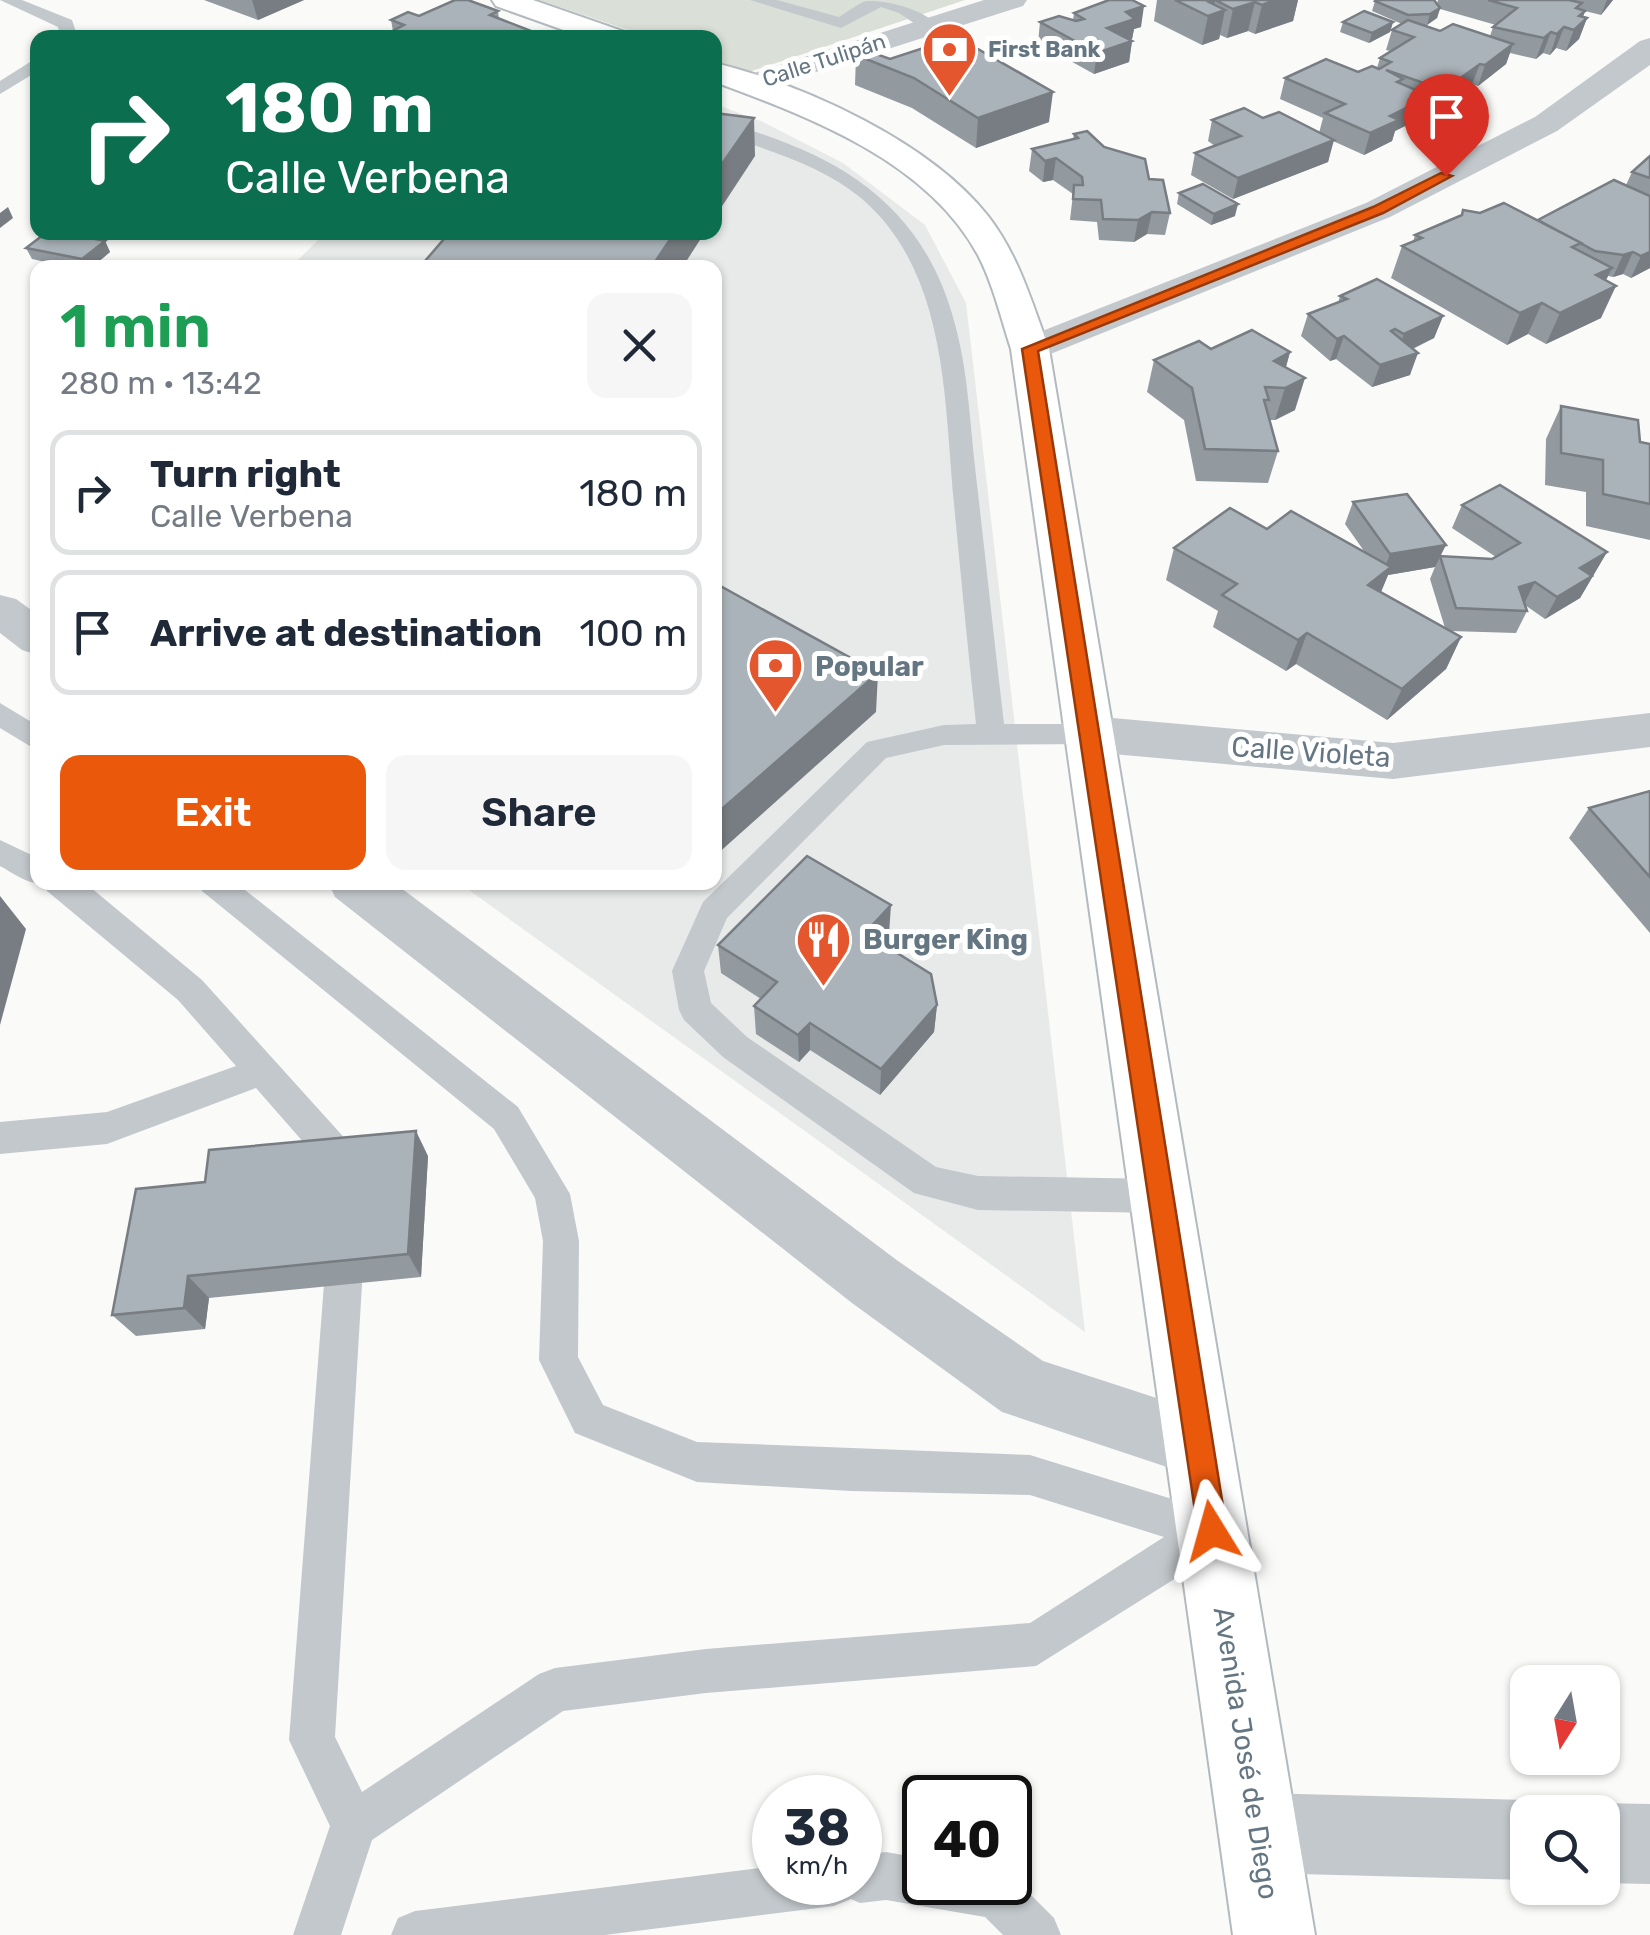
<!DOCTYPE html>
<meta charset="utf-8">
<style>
body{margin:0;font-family:Rubik,sans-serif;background:#f6f6f7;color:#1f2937;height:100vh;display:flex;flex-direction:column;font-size:38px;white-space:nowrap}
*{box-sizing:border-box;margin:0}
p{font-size:32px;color:#747a83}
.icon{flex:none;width:55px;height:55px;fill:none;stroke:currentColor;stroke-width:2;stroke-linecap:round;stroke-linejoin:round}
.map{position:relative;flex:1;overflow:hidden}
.details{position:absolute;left:30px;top:260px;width:692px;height:630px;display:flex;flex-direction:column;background:#fff;border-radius:20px;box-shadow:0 2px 8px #0004}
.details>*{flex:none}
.banner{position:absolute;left:30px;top:30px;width:692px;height:210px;border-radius:20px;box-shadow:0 2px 8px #0004;background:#0b6e4f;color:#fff;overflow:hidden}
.needle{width:65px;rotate:191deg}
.buttons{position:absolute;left:1510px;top:1665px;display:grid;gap:20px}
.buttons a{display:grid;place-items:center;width:110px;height:110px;border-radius:20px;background:#fff;box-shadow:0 2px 8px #0004;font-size:50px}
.speed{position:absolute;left:752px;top:1775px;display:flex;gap:20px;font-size:50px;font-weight:700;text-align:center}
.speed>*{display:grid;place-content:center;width:130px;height:130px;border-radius:50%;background:#fff;box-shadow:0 2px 8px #0004;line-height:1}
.speed small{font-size:25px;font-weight:400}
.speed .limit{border:5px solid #111;border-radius:15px;background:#fff;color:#111}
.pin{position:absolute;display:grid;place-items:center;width:85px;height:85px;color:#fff;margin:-102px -42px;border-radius:50% 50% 50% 0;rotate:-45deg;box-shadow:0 0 10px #0007}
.pin .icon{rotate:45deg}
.me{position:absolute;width:110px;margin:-55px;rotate:352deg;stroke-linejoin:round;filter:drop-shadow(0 0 8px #0008)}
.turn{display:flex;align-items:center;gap:35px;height:210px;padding:0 30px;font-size:45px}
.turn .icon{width:130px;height:130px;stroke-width:2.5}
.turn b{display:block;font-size:70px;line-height:85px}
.round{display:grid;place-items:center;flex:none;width:105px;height:105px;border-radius:20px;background:#f6f6f7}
.head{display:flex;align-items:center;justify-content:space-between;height:170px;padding:0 30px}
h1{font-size:60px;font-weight:600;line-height:75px;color:#1e9e55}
.action{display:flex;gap:20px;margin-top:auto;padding:20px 30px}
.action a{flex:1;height:115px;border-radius:20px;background:#ea580c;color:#fff;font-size:40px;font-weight:600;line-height:115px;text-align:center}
.action a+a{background:#f6f6f7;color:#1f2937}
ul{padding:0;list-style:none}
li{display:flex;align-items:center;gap:30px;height:125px;margin:0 20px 15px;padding:0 10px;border:5px solid #e0e1e3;border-radius:20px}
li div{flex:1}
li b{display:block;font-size:38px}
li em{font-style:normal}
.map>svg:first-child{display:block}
</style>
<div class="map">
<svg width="1650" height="1935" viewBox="0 0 1650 1935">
<rect width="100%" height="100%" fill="#fafaf8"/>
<polygon fill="#e8e9e9" points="715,104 763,122 843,163 925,225 966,303 1085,1332 459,883 715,882 715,268 290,268 325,233 715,232"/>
<polygon fill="#dadfd7" points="539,0 965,0 749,72 715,60 715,38 649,37"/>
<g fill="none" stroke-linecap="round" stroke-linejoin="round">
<defs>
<g id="secondary">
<polygon points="492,0 533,0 625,32 629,38 586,38 496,6"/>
<path d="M715 63C805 85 930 142 988 216 1019 256 1032 303 1049 349L1315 1935H1233L1011 349C1001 318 993 284 978 255 927 161 810 117 715 82Z"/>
</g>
</defs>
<use href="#secondary" stroke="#b3babf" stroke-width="4"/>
<g fill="#c3c8cc" fill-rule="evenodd">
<polygon points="0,0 22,0 72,20 78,38 60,38 58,27"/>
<path d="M750 0H777L839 17C847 12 858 4 866 1 889 0 922 9 939 26L924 30 899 13 881 7 841 28Z"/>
<polygon points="38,57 38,71 0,94 0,81"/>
<path d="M715 120C836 152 926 202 957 332 968 376 970 422 975 467 985 553 994 639 1004 724H1090L1100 727 1104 734 1100 741 1090 744 944 745 886 758 727 918 704 971 711 1003 747 1037 936 1167 978 1176 1161 1179 1174 1184 1179 1196 1174 1208 1161 1213 978 1210 914 1193 723 1057 684 1020 679 1010 672 971 703 902 867 742 944 725 976 724C968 651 961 577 954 504 944 400 948 272 861 198 820 164 764 149 715 132Z"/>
<polygon points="0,703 38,726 38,751 0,728"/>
<path d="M0 840 38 858V882H84L202 980 358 1153 363 1164 358 1175 345 1180 332 1175 256 1088 107 1144 0 1154V1122L107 1112 236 1066 178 1000 47 891 43 883C28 885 13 873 0 866Z"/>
<polygon points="198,882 235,882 518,1107 570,1194 579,1241 578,1357 603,1405 697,1442 1030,1455 1227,1516 1233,1531 1227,1546 1036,1666 706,1693 563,1711 372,1840 341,1935 293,1935 330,1826 289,1740 324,1284 330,1271 343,1266 356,1271 362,1284 335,1737 362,1792 539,1674 555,1668 706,1649 1030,1623 1164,1537 1030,1495 851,1491 697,1482 575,1433 539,1360 543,1241 535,1198 494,1129 202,891"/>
<polygon points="886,1852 925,1859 925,1882 1010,1882 1010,1877 1014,1878 1054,1918 1061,1935 1003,1935 985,1917 886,1900 860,1903 851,1899 834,1906 605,1935 391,1935 398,1918 415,1911 775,1866 775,1882 860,1882 860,1855"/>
</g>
<g fill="#c3c8cc" fill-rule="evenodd">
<polygon points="984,0 1027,0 1023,6 760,90 738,90 734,84 738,78"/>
<polygon points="1650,38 1650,65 1557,131 1390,217 1043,357 1030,360 1017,357 1011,349 1017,341 1366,203 1535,117 1640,41"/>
<polygon points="0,595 16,599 38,615 38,655 22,650 0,633"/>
<polygon points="1650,713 1650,747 1393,779 1090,752 1073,746 1066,734 1073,722 1090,716 1393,743"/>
<polygon points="328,882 393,882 898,1261 1043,1361 1224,1420 1234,1444 1224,1468 1200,1478 1002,1412 852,1303 335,897"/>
<polygon points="1258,1793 1528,1800 1556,1812 1528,1812 1528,1880 1258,1873 1230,1861 1218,1833 1230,1805"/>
<polygon points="1602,1803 1650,1804 1650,1884 1602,1883 1602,1812 1580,1812"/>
</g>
<use href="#secondary" fill="#fff" fill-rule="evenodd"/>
</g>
<g fill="#929a9f" fill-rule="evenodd">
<polygon points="204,0 304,0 258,20"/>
<polygon points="1157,0 1298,0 1293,21 1255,34 1248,31 1227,38 1220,35 1219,39 1202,45 1154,21"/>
<path d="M1438 0H1613L1601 15 1585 11 1583 17 1587 18 1579 39 1566 51 1556 48 1550 55 1543 53 1536 59 1510 53 1506 64 1478 86 1472 84 1445 105 1440 103 1431 109 1426 107 1423 117 1395 131 1392 141 1364 155 1333 141 1328 162 1233 199 1191 175 1195 153 1215 146 1208 141 1212 120 1263 118 1319 133 1323 118 1280 99 1285 78 1358 72 1377 68 1380 58 1390 51 1386 50 1392 30 1402 24 1372 11 1375 1 1437 4ZM1440 9 1496 25 1493 27 1490 36 1440 31 1420 25H1427L1437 18Z"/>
<polygon points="498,11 499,19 393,31 391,20 419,16"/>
<polygon points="1074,13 1141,27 1134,29 1132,39 1130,40 1132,41 1129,62 1094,74 1038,43 1040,22 1073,20"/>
<polygon points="1343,22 1393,22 1390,32 1369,43 1340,32"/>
<polygon points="856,55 1049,122 976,148 912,108 855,85"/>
<polygon points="1074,134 1104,147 1149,179 1170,213 1165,235 1147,234 1134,242 1099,240 1097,222 1070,220 1073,194 1053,180 1043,182 1029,171 1032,149 1073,139"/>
<polygon points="1650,156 1650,268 1631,278 1623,274 1613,277 1608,276 1606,280 1601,318 1546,344 1528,334 1507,345 1391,278 1402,246 1413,242 1415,235 1461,215 1463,210 1538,220 1626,185 1632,172"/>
<polygon points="1179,193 1235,216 1211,225 1177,204"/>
<polygon points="105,241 110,252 91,268 73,268 32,259 26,248"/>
<polygon points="1340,296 1443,316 1434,338 1413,349 1410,375 1372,387 1336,359 1330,361 1301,336 1308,314 1338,303"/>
<polygon points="1211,349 1290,352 1286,367 1295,410 1275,420 1270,420 1278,451 1268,483 1196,481 1184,420 1147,392 1154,360"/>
<polygon points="1561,406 1640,442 1650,444 1650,540 1586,526 1586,492 1545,485 1546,439"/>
<path d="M1353 502 1441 556 1492 559 1496 557 1452 528 1462 505 1607 552 1580 598 1545 619 1525 605 1527 611 1516 633 1450 631 1461 637 1446 669 1387 720 1296 664 1286 671 1213 627 1218 611 1166 580 1174 548 1267 529 1364 551 1345 524ZM1435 567 1430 579 1445 628 1381 592 1388 575Z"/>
<polygon points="1650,791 1650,933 1569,838 1589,808"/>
<polygon points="889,934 881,943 937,1005 934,1032 880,1095 810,1050 799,1062 756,1034 754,1006 761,999 721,973 718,945"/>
<polygon points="428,1156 421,1277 209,1298 205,1329 136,1336 112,1315 205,1182"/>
</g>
<g fill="#777d82">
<polygon points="252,0 304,0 258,20"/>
<polygon points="1215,0 1212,15 1225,10 1219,39 1202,45 1208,16 1209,2"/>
<polygon points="1271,0 1298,0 1293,21 1255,34 1262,5"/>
<polygon points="1607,0 1613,0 1601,15"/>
<polygon points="1255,2 1248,31 1227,38 1233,9"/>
<polygon points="1144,6 1141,27 1134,29 1132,39 1104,48 1107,28 1126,12"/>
<polygon points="1440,8 1437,18 1427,25 1430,14"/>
<polygon points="1585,11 1580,25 1587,18 1579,39 1566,51 1579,16"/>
<polygon points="1393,22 1390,32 1369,43 1372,33"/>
<polygon points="1564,27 1556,48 1550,55 1557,34"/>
<polygon points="1551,32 1543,53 1536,59 1544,38"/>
<polygon points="1132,41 1129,62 1094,74 1097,53"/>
<polygon points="1513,44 1506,64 1478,86 1485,65"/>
<polygon points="1480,64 1472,84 1445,105 1452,84"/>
<polygon points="1448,82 1440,103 1431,109 1438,88"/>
<polygon points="1053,92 1049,122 976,148 978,118"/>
<polygon points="1430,96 1423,117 1395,131 1392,141 1364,155 1370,133 1390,116"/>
<polygon points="754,118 755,156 715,217 715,174"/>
<polygon points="1334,140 1328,162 1233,199 1238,178"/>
<polygon points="1056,158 1053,180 1043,182 1045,161"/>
<polygon points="1238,204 1235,216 1211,225 1214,214"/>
<polygon points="8,207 13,218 0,228 0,213"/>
<polygon points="1152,212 1147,234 1134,242 1138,220"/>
<polygon points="675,232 705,232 682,268 651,268"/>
<polygon points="105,241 110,252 91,268 86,268 82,259"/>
<polygon points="1633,252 1623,274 1613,277 1623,255"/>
<polygon points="1650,252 1650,268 1631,278 1641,256"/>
<polygon points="1612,268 1599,294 1616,286 1601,318 1546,344 1560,313 1596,275"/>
<polygon points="1542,303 1528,334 1507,345 1520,313"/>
<polygon points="1443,316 1434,338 1396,356 1404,334"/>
<polygon points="1344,336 1336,359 1330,361 1337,339"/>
<polygon points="1290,352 1281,384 1274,361"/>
<polygon points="1418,353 1410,375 1372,387 1380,365"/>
<polygon points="1305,378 1295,410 1275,420 1285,388"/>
<polygon points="1446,545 1435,567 1388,575 1378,599 1368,585 1382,575 1390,554"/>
<polygon points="1607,552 1580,598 1545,619 1557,597 1580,568"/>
<polygon points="1535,582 1524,604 1519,587"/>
<polygon points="1307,633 1296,664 1286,671 1298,640"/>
<polygon points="1461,637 1446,669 1387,720 1402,689"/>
<polygon points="878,673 876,712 715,856 715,815"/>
<polygon points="0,896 26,929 0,1025"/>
<polygon points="891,905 889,934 863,962 865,933"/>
<polygon points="937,1005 934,1032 880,1095 881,1069"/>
<polygon points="810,1023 810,1050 799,1062 798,1035"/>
<polygon points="416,1131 428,1156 421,1277 408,1254"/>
<polygon points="188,1276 209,1298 205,1329 184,1308"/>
</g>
<g fill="#aab3b9" stroke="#777d82" stroke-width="2.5">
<polygon points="455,0 468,0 498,11 490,15 549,38 379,38 404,25 391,20 408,12 419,16"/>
<polygon points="1109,0 1132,0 1144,6 1126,12 1135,19 1107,28 1132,41 1097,53 1040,22 1059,16 1076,21 1084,19 1074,13"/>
<polygon points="1175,0 1276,0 1262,5 1255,2 1233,9 1215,0 1209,2 1225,10 1208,16"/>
<polygon points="1376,0 1434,0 1440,8 1430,14 1408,15 1375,1"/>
<polygon points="1488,0 1569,0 1582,3 1576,8 1585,11 1579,16 1587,18 1574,30 1564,27 1557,34 1551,32 1544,38 1493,27 1517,8"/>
<polygon points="1364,11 1393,22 1372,33 1343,22"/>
<polygon points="1408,20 1440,31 1453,24 1513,44 1485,65 1480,64 1452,84 1448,82 1438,88 1386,70 1403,79 1397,82 1430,96 1390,116 1399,120 1370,133 1325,113 1345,104 1285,78 1326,59 1358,72 1372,66 1379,69 1391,62 1380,58 1414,37 1392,30"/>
<polygon points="957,37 1053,92 978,118 914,78 856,55 865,50 890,59"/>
<polygon points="1244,108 1263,118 1279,112 1334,140 1238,178 1195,153 1241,136 1212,120"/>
<polygon points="715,113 754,118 715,174"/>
<polygon points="1087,131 1104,147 1145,159 1149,179 1163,180 1170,213 1152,212 1138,220 1103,219 1101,200 1073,199 1074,185 1083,185 1082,177 1056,158 1045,161 1032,149 1078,138 1074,134"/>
<polygon points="1650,156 1650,178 1632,172"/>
<polygon points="1614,180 1650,196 1650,252 1641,256 1633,252 1623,255 1595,251 1538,220"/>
<polygon points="1203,184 1238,204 1214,214 1179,193"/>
<polygon points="1504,203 1581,243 1572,247 1612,268 1596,275 1616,286 1560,313 1542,303 1520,313 1402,246 1422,238 1415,235 1462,215 1463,210 1480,213"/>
<polygon points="47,232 63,232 105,241 82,259 26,248"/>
<polygon points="450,232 675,232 651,268 419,268"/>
<polygon points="1377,279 1443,316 1404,334 1395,329 1391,331 1418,353 1380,365 1344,336 1337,339 1308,314 1347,299 1340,296"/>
<polygon points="1252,330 1290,352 1274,361 1305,378 1285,388 1265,387 1269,400 1264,400 1278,451 1205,449 1192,388 1154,360 1199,341 1211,349"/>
<polygon points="1561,406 1638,420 1640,442 1650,444 1650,504 1603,494 1603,460 1561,453"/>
<polygon points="1500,485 1607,552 1580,568 1592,576 1557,597 1535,582 1519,587 1527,611 1456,608 1440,556 1492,559 1520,543 1462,505"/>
<polygon points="1407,494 1446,545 1390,554 1353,502"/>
<polygon points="1230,508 1267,529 1291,511 1391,567 1368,585 1461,637 1402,689 1307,633 1298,640 1222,595 1237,584 1174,548"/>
<polygon points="715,583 878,673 715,815"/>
<polygon points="1650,791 1650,877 1589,808"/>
<polygon points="807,856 891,905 865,933 931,974 937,1005 881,1069 810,1023 798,1035 754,1006 777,982 718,945"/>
<polygon points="416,1131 408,1254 188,1276 184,1308 112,1315 136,1189 205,1182 209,1150"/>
</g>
<polygon fill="#ea580c" stroke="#983908" stroke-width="2.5" points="1441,173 1452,176 1383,213 1038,351 1227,1531 1223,1542 1212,1546 1202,1542 1198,1531 1022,349 1373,207"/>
<defs>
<symbol id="bank-pin" viewBox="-11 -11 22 30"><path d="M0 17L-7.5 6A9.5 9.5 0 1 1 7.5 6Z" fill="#e4572e" stroke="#fff"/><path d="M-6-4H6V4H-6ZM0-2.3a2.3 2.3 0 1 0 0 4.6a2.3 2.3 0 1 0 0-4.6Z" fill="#fff"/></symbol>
<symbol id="restaurant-pin" viewBox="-11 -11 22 30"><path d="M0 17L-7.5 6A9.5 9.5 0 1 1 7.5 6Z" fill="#e4572e" stroke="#fff"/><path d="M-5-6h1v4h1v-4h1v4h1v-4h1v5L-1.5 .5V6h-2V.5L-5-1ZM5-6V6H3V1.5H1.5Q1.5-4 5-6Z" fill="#fff"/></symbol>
</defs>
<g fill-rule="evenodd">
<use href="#bank-pin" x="918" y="18" width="63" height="86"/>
<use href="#bank-pin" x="744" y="634" width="63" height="86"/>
<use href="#restaurant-pin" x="792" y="908" width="63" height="86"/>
</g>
<g text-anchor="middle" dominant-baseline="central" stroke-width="10" stroke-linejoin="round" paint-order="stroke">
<g font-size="22" font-weight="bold" fill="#657683" stroke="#fff" text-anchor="start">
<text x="988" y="49">First Bank</text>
</g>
<g font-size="22" fill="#657683" stroke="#fff">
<text transform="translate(824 60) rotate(-18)">Calle Tulipán</text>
</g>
<g font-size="28" font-weight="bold" fill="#657683" stroke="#fff" text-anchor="start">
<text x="815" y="666">Popular</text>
<text x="863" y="939">Burger King</text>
</g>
<g font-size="28" fill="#657683" stroke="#fff">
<text transform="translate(1311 752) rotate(4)">Calle Violeta</text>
<text transform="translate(1246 1753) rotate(81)">Avenida José de Diego</text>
</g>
</g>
</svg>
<div class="buttons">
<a><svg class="needle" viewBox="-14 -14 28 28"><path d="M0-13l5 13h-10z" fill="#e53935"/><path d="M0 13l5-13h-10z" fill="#747a83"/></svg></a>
<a><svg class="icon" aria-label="search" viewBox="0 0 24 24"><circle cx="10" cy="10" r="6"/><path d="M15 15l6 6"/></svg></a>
</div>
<div class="speed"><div>38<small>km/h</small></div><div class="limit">40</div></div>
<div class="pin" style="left:1446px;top:176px;background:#d93025"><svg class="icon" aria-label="arrive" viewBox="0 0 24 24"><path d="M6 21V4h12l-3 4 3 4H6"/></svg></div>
<svg class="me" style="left:1212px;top:1531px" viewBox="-20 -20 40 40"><path d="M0-17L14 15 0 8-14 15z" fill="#ea580c" stroke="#fff" stroke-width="4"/></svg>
<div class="banner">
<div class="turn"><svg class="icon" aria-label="right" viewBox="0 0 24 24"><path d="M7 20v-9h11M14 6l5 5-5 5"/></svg><div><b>180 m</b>Calle Verbena</div></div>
</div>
<section class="details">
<div class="head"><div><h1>1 min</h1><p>280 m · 13:42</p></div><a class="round"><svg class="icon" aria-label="close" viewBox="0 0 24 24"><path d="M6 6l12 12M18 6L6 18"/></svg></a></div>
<ul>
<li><svg class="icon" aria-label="right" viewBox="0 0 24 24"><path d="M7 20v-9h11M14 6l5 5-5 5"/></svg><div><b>Turn right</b><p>Calle Verbena</p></div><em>180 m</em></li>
<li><svg class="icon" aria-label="arrive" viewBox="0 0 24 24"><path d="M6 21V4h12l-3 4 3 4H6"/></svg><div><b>Arrive at destination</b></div><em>100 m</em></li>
</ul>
<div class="action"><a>Exit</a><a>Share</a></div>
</section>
</div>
